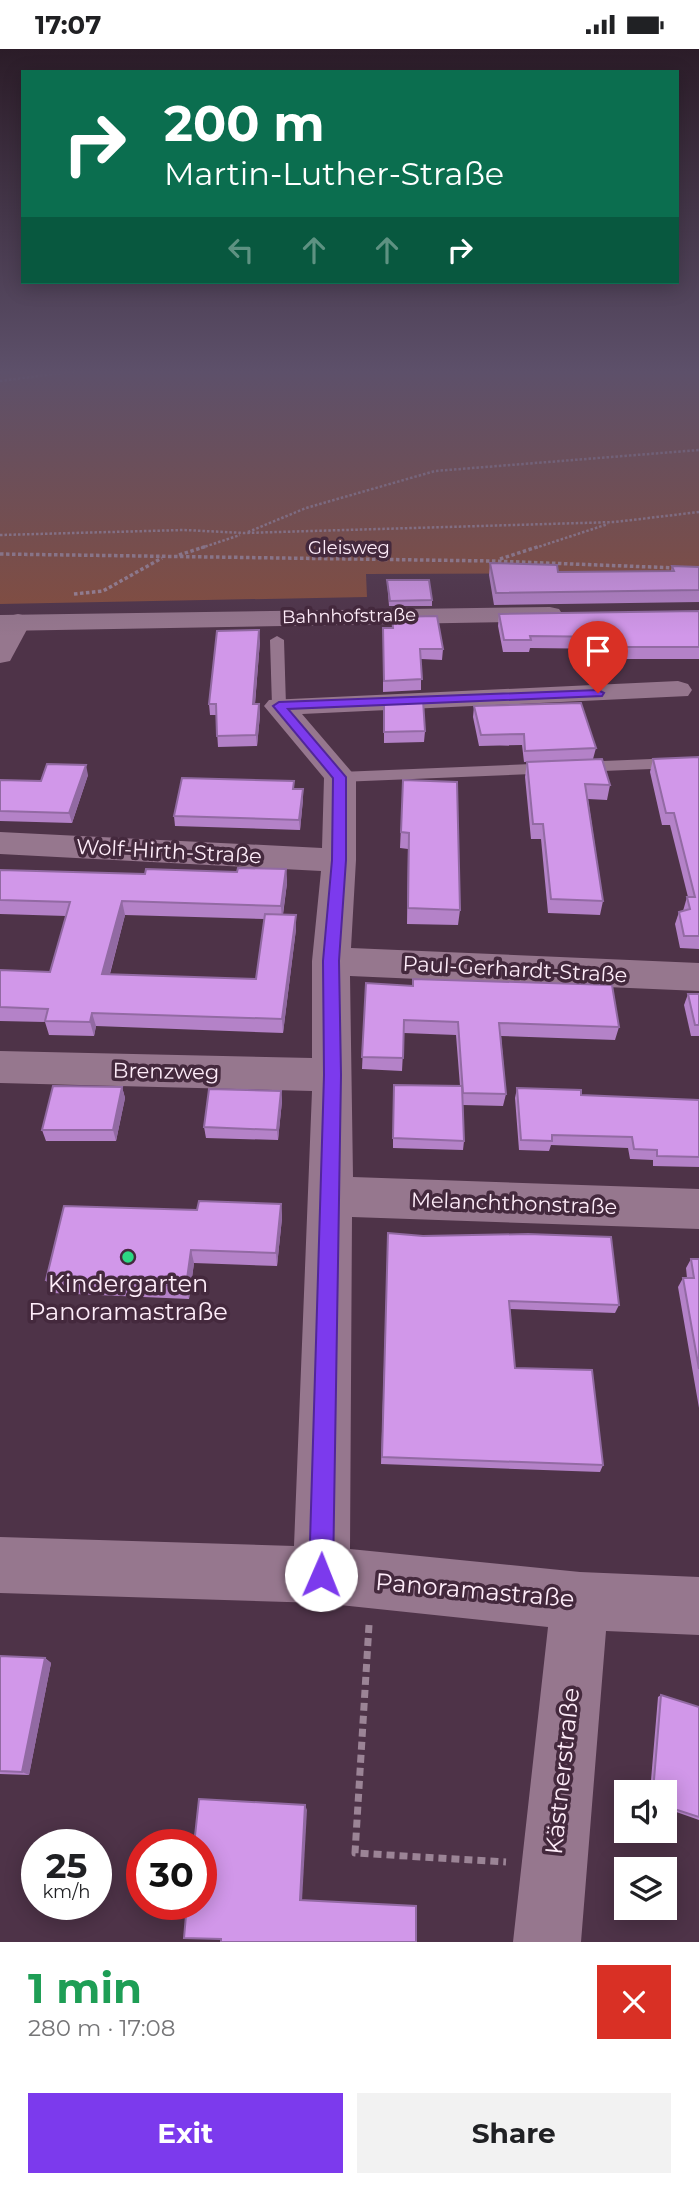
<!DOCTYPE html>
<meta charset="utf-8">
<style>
body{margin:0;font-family:Montserrat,sans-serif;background:#f2f2f2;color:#202124;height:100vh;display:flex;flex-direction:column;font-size:26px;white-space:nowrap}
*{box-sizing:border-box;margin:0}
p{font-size:23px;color:#757577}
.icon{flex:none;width:38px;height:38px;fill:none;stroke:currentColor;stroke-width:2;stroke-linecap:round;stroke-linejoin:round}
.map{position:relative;height:1893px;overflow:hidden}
.side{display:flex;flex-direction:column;background:#fff;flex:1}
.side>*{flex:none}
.hud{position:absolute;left:21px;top:21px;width:658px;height:214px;border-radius:0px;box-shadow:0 4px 18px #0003;background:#0b6e4f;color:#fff;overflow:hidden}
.buttons{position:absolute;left:614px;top:1731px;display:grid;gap:14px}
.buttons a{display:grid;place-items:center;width:63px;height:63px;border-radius:0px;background:#fff;box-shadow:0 4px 18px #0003;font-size:35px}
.speed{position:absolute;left:21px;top:1780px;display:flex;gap:14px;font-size:35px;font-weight:700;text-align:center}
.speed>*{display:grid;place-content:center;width:91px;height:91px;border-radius:50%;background:#fff;box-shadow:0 4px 18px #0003;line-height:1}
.speed small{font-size:18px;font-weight:400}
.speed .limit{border:10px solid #d22;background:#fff;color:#111}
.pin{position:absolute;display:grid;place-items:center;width:60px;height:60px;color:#fff;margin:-72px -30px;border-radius:50% 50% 50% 0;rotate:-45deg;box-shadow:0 0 7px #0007}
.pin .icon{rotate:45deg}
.me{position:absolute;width:77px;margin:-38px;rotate:1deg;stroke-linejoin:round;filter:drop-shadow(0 0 5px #0008)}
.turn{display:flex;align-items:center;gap:24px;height:147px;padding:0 28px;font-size:32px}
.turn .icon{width:91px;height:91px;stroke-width:2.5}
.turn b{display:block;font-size:49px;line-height:60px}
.lanes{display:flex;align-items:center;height:66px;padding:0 28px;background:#0003;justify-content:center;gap:35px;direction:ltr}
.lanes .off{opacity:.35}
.round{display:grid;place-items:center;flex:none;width:74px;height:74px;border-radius:0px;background:#f2f2f2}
.summary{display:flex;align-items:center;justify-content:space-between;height:119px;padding:0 28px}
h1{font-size:42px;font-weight:700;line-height:52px;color:#1e9e55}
.button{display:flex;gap:14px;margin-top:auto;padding:14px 28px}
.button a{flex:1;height:80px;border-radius:0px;background:#7c3aed;color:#fff;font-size:28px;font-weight:700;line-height:80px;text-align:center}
.button a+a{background:#f2f2f2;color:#202124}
.status{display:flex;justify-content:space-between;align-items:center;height:49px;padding:0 35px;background:#fff;direction:ltr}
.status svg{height:19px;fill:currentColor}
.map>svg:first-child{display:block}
</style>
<div class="status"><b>17:07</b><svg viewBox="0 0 49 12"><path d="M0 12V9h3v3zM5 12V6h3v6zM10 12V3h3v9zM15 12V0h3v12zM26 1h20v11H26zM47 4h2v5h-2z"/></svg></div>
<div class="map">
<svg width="699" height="1893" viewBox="0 0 699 1893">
<rect width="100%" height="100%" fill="#4e3348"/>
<polygon fill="#844d3e" points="0,322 699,322 699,524 366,525 367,548 0,555"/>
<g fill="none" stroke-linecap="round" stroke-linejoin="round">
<g stroke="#9b8496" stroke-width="2.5" stroke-dasharray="2.5 2" stroke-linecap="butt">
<polyline points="0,332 77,322"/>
<polyline points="248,483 306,459 435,422 699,401"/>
<polyline points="0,486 184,481 244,484 615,473 699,463"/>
<polyline points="201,499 240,486"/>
<polyline points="535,499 608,475"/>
</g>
<g stroke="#9b8496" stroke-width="3.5" stroke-dasharray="3.5 2.5" stroke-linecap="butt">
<polyline points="0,505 493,512 678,519"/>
<polyline points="179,506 207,497"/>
<polyline points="500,510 540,497"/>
<polyline points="74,545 103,542 162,509"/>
</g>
<polyline stroke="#9b8496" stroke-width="7" stroke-dasharray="8 5" stroke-linecap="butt" points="369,1576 355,1804 506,1813"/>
<g fill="#96778e" fill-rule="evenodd">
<polygon points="277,587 284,591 286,657 279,661 272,657 270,591"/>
<polygon points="699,708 699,718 340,733 332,728 340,723"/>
</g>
<g fill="#96778e" fill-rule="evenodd">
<polygon points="18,565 27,567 31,573 10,612 0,614 0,581 9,567"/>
<polygon points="678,632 688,635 692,641 688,647 302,665 356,728 356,811 351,899 699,914 699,942 350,927 353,1128 699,1140 699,1180 352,1168 350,1500 580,1523 699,1528 699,1586 606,1582 581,1893 513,1893 548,1578 321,1554 0,1544 0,1488 294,1497 312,1042 0,1034 0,1002 312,1009 312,912 321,822 0,805 0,783 322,799 324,729 264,657 269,651"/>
</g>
<polygon fill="#96778e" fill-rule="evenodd" points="550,558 559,560 563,566 559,572 0,582 0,566"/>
</g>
<g fill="#b482c8" fill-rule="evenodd">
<polygon points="490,514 558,523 671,522 672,517 699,518 699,553 494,556 489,526"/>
<polygon points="387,531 432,551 432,557 389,557"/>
<polygon points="699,562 699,610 620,610 612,600 530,599 529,603 503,603 498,577 499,565"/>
<polygon points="392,568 443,600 442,611 421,610 421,641 383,643 383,579 392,579"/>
<polygon points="260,592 255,655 259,655 260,666 257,697 218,698 216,666 210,666 209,655"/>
<polygon points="384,653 425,682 424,693 384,694"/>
<polygon points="474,657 596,699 593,710 524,713 522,696 479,697 473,668"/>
<polygon points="699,708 699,900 680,899 675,875 679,863 683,862 687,848 688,848 670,776 662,776 650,723 653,710"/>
<polygon points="527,713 610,736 607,751 588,750 603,852 600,866 548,864 541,790 531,790 525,728"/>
<polygon points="88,726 72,774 0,772 0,731 41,732"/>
<polygon points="403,731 460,861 458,876 407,875 408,800 400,799"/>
<polygon points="294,740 303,740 303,750 300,781 175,777 174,767"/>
<path d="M286 820 287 834 283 866H296V880L283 984 96 977 94 987 49 986 45 973 0 972V921L50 923 66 867 0 865V821L145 825 237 823ZM125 866 264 870 256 930 110 925Z"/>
<polygon points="366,934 619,978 615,991 501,987 506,1045 503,1057 463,1056 464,1092 463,1101 393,1099 393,1045 460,1037 456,986 404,984 402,1022 362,1020"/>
<polygon points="688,945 699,945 699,987 691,987 684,956"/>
<polygon points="122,1038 125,1049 116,1092 46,1092 42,1081"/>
<polygon points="517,1039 581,1046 699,1051 699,1118 653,1117 653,1111 630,1110 628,1099 551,1096 549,1102 519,1101 515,1049"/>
<polygon points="281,1042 282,1052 278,1091 206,1089 204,1078"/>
<polygon points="281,1155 282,1169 277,1217 194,1214 189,1250 52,1244 46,1231 197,1161"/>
<polygon points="388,1184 619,1256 615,1264 510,1260 515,1319 603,1416 600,1423 381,1415"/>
<polygon points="691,1210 699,1210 699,1359 678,1238 683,1229 687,1229 686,1219"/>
<polygon points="0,1607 45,1609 51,1614 29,1726 0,1725"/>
<polygon points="661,1646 699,1658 699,1771 665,1759 665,1743 650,1743 658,1648"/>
</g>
<g fill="#926aa3">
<polygon points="259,581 260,592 254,666 253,655"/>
<polygon points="259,655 260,666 257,697 256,686"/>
<polygon points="86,716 88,726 72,774 69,764"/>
<polygon points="303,740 303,750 300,781 299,771"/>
<polygon points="286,820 287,834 282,871 281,857"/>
<polygon points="122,852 125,866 106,939 102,925"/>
<polygon points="296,866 296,880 283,984 282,970"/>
<polygon points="92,964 96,977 94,987 90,973"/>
<polygon points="122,1038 125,1049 116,1092 113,1081"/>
<polygon points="281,1042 282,1052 278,1091 277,1081"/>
<polygon points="281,1155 282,1169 277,1217 276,1204"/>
<polygon points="191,1201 194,1214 189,1250 186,1237"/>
<polygon points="45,1609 51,1614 29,1726 22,1723"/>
<polygon points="305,1756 307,1761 302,1852 300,1851"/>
</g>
<g fill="#d197e9" stroke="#926aa3" stroke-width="2">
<polygon points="490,514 557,516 558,523 674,522 672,517 699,518 699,541 496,544"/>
<polygon points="387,531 429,531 432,551 390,552"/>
<polygon points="699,562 699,598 623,598 615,588 530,587 531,591 504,591 499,565"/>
<polygon points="437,567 443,600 420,600 422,630 384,632 383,579 393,579 392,568"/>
<polygon points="259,581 253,655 259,655 256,686 217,687 216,655 209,655 217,582"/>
<polygon points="423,651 425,682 384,683 384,653"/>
<polygon points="581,654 596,699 525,702 524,685 481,686 474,657"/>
<polygon points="699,708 699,887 684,887 679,863 690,860 687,848 695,848 674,764 666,764 653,710"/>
<polygon points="602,710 610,736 585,735 603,852 551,850 543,775 533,775 527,713"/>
<polygon points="47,715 86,716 69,764 0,762 0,731 41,732"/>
<polygon points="182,729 294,732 293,740 303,740 299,771 174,767"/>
<polygon points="403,731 457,733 460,861 408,859 409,784 401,783"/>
<polygon points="238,819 286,820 281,857 122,852 102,925 256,930 265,865 296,866 282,970 92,964 90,973 45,972 48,960 0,958 0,921 50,923 70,853 0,851 0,821 145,825 146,820 237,823"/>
<polygon points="413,930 612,936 619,978 499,974 506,1045 463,1044 458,973 404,971 403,1009 362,1008 366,934 413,937"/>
<polygon points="688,945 699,945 699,976 695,976"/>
<polygon points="394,1036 462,1037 464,1092 393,1089"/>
<polygon points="53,1037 122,1038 113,1081 42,1081"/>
<polygon points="517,1039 581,1041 581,1046 699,1051 699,1108 657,1107 657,1101 634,1100 632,1088 552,1086 552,1092 521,1091"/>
<polygon points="209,1040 281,1042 277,1081 204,1078"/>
<polygon points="199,1152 281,1155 276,1204 191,1201 186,1237 46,1231 64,1157 197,1161"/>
<polygon points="388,1184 423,1187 528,1185 611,1188 619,1256 509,1252 515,1319 592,1321 603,1416 382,1408"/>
<polygon points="691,1210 699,1210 699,1320 683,1229 694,1229"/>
<polygon points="0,1607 45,1609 22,1723 0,1722"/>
<polygon points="661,1646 699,1658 699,1768 665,1757 665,1743 653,1743"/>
<polygon points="199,1750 305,1756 300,1851 416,1857 416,1893 221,1893 221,1890 184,1889 187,1855 201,1855 201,1796 194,1796"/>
</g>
<linearGradient id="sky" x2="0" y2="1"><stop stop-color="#2b1c28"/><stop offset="0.55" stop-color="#5d506a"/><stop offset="1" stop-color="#5d506a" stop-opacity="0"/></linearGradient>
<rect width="699" height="587" fill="url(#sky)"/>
<polygon fill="#7c3aed" stroke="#51269a" stroke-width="2" points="598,641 604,644 602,647 288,660 346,728 346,811 339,912 341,1026 333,1526 329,1534 321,1538 313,1534 309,1526 324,1026 323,912 332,811 333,729 273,657 279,653"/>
<circle fill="#2cd884" stroke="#44293d" stroke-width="2.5" cx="128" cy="1208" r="7"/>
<g text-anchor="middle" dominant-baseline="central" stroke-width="7" stroke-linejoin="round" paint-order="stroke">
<g font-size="18" fill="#feecf9" stroke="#44293d">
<text x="349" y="499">Gleisweg</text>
<text transform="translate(349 567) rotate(-1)">Bahnhofstraße</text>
</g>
<g font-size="21" fill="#feecf9" stroke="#44293d">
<text transform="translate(169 802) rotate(3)">Wolf-Hirth-Straße</text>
<text transform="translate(515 920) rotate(3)">Paul-Gerhardt-Straße</text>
<text transform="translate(166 1022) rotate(1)">Brenzweg</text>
<text transform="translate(514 1154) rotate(2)">Melanchthonstraße</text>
</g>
<g font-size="24" fill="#feecf9" stroke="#44293d">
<text x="128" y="1234">Kindergarten<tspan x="128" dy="28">Panoramastraße</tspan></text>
</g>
<g font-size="24" fill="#feecf9" stroke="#44293d">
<text transform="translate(475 1541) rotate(5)">Panoramastraße</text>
<text transform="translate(562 1722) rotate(-84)">Kästnerstraße</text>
</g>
</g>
</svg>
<div class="buttons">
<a><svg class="icon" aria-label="sound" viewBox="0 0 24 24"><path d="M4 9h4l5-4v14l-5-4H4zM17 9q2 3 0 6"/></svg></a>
<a><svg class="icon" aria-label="layers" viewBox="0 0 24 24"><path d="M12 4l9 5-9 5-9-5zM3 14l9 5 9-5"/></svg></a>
</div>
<div class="speed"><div>25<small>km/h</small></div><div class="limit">30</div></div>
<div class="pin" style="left:598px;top:644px;background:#d93025"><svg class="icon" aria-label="arrive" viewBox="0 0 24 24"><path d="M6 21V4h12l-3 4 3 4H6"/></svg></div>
<svg class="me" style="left:321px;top:1526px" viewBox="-20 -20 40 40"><circle r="19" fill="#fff"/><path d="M0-13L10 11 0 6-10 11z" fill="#7c3aed"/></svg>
<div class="hud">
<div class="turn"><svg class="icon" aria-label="right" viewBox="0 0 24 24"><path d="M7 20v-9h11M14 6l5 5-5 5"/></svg><div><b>200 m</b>Martin-Luther-Straße</div></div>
<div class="lanes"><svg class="icon off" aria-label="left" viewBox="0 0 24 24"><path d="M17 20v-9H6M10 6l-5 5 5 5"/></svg><svg class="icon off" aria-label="ahead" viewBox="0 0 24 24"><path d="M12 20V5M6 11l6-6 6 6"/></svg><svg class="icon off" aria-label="ahead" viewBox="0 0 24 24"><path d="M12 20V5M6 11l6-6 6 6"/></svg><svg class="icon" aria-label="right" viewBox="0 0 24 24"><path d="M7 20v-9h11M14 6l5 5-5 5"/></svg></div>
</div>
</div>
<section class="side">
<div class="summary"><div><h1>1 min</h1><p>280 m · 17:08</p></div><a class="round" style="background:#d93025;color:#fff"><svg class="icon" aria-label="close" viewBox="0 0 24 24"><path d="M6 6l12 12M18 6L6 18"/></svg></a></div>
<div class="button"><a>Exit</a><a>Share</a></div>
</section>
